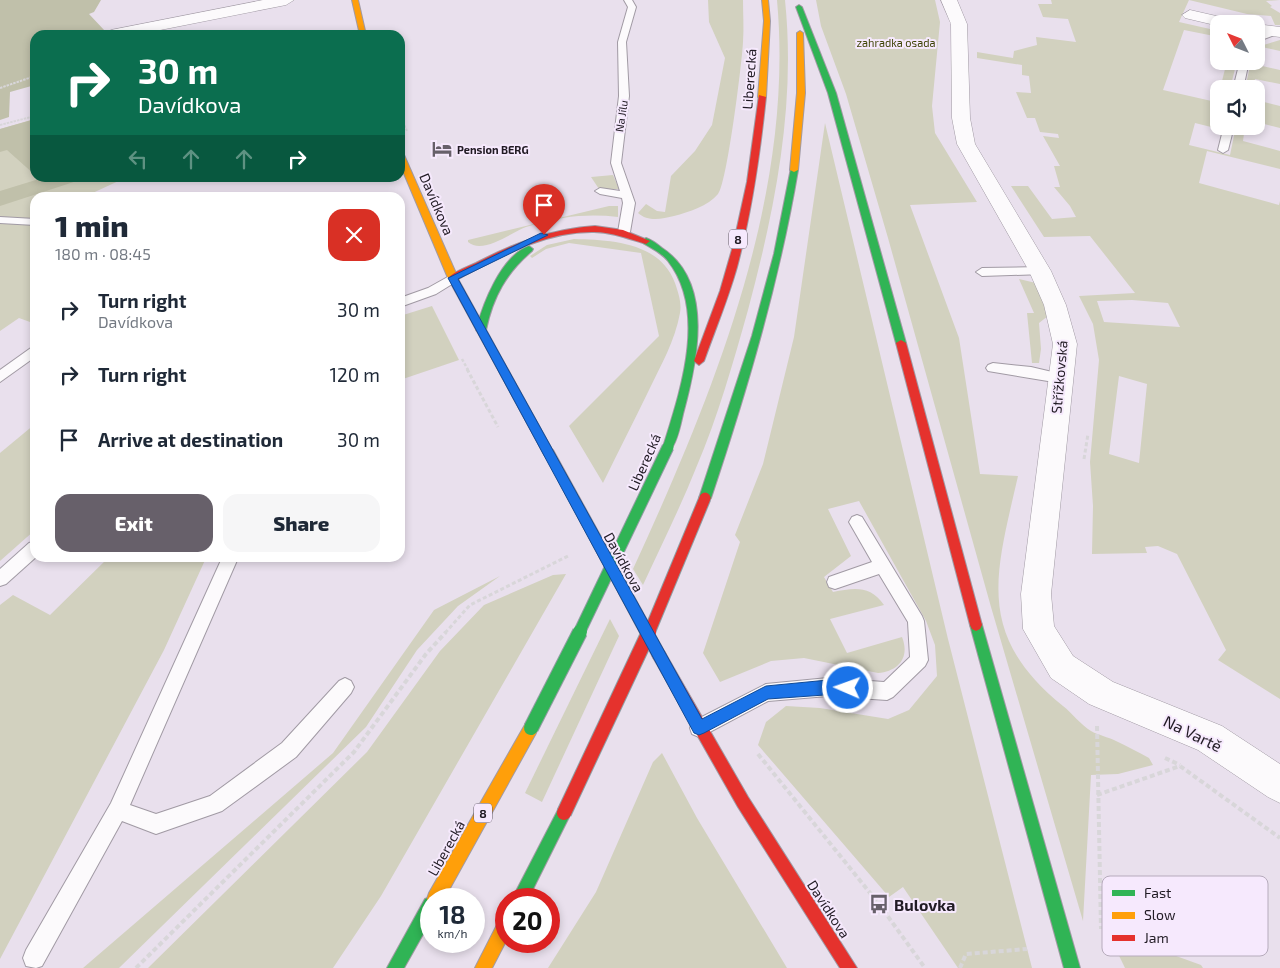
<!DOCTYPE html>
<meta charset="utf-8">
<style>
body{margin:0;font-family:"Exo 2",sans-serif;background:#f6f6f7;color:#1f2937;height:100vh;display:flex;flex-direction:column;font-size:19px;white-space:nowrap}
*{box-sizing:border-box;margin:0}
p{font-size:16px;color:#747a83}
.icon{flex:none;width:28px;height:28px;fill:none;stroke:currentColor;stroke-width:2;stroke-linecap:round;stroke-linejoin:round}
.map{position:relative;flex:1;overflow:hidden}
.details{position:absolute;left:30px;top:192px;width:375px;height:370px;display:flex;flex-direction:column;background:#fff;border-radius:15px;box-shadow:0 2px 8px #0003}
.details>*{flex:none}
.banner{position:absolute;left:30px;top:30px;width:375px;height:152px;border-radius:15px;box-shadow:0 2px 8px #0003;background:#0b6e4f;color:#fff;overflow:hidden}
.needle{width:32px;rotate:312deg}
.buttons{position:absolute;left:1210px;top:15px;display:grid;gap:10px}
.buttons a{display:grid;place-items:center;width:55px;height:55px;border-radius:10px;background:#fff;box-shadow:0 2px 8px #0003;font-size:25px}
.speed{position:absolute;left:420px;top:888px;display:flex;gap:10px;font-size:25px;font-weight:700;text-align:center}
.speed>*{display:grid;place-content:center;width:65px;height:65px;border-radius:50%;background:#fff;box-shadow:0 2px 8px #0003;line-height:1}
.speed small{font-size:12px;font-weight:400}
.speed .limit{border:8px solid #d22;background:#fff;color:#111}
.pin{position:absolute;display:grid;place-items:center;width:42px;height:42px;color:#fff;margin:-51px -21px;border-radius:50% 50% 50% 0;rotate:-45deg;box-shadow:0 0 5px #0007}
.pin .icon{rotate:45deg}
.me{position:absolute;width:55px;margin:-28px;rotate:272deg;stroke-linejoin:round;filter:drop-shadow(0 0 4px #0008)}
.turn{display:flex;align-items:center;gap:18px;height:105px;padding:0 25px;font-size:22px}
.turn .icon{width:65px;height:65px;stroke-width:2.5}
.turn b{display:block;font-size:35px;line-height:42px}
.lanes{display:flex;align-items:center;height:48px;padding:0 25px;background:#0003;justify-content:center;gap:25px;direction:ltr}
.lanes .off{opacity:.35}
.round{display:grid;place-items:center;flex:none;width:52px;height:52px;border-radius:15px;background:#f6f6f7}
.overview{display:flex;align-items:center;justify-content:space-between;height:85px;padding:0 25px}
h1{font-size:30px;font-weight:800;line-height:38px}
.primary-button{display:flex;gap:10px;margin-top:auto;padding:10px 25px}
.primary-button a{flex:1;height:58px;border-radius:15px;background:#67606a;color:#fff;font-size:20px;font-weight:800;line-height:58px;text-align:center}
.primary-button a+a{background:#f6f6f7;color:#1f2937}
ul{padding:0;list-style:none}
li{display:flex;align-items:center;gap:15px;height:65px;padding:0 25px}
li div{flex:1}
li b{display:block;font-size:19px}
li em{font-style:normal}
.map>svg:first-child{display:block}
</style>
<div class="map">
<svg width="1280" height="968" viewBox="0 0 1280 968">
<rect width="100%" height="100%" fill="#e9e0ed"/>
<g fill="#d2d1bf" fill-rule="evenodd">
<path d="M708 0H743C743 14 744 28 743 42 742 63 727 184 718 194 708 206 689 212 674 216 662 219 648 222 638 213L646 204 657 211 665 212 671 176 695 151 712 125 725 58 709 22Z"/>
<path d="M777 0H785C796 105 775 209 748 310 733 363 718 417 696 468 680 508 661 546 643 585L633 569C713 395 795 196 777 0Z"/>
<path d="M816 0H935L940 22 932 106 935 133 977 202 910 205 959 338 980 474 1018 476C996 573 974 634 1063 706 1072 713 1081 725 1091 731 1098 735 1108 737 1116 741 1127 746 1138 752 1149 758L1153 765 1118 774 1091 775 1083 921 991 607 888 238 846 94 821 26Z"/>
<path d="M1051 0H1280L1266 1 1272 6 1270 7 1280 13V25H1275L1271 16 1247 14 1189 0 1179 22 1210 29 1219 37 1184 30 1163 90 1216 102 1219 92V129L1195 123 1189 145 1230 155 1236 126H1245L1243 141 1280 151V169L1207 151 1199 183 1279 205 1280 201V699L1218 660 1226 650 1177 554 1158 546 1145 547 1147 553 1092 554 1093 506 1090 462 1099 360 1093 324 1079 296 1135 293 1090 236 1044 237 1011 186H1028L1052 219 1076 217 1070 206 1054 187H1060L1054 166H1060L1043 136 1059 138 1058 134 1040 132 1035 118H1027L1016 92 1031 93 1029 76 1022 75V65L977 58V52L1013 58 1014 51 1037 45 1036 37 1076 42 1068 19 1043 17 1038 4H1052ZM1132 300 1168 303 1180 327 1104 322 1097 301ZM1119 376 1147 384 1139 463 1109 454Z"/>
<polygon points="1280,40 1280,51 1262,47 1258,65 1280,70 1280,84 1255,79 1253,89 1245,89 1251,61 1256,61 1256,46 1260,46"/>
<polygon points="1227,61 1237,61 1230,89 1220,89"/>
<polygon points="1256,100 1280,106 1280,128 1256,122"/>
<polygon points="35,119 35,178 125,178 84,197 35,198 35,317 30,322 19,318 0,331 0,129"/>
<path d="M825 123 948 639 1032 968H958L903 887 889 897 758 745 766 722 786 706 820 708 888 719 909 710 937 676 935 645 926 621 859 501 828 509 851 556 824 577 833 592C854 588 870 585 884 605L830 619 847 653 902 637C910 657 899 671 878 673L804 658 771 661 720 682 703 653 740 542 735 535 763 464 794 337Z"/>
<polygon points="613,175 619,189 599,189 591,177"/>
<path d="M609 206H618V217C600 215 582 215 563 218 551 221 538 223 526 227 512 232 483 255 468 242V240Z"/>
<path d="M574 239C611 240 660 242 675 283 678 292 682 303 680 313 675 341 661 365 649 390 634 421 618 452 603 483L569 426 659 336 641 253 569 243 546 249 532 258 530 256 547 245Z"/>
<polygon points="1019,279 1036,283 1048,316 1039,323 1041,349 1039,363 1032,363 1027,313 1034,313"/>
<polygon points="432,306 459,360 400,380 400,316"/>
<polygon points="35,424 35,530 0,561 0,453"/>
<polygon points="108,558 206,558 164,650 0,959 0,605 13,595 50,615"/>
<polygon points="566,574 381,896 333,968 148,968 367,752 440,651 484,605 553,575"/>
<polygon points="500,576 458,606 417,650 366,727 119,968 83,968 333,753 434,610"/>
<polygon points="610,619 619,636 542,802 525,793"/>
<polygon points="662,753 697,818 787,968 548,968 596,892 653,762"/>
<polygon points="1107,931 1201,965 1203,968 1125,968"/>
</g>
<g fill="#c0c0aa">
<polygon points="0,0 101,0 94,12 89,14 105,31 91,35 35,35 35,85 10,92 9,117 0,120"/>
<polygon points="35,119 35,175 7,150 0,152 0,129"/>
<polygon points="38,178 86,178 0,206 0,191 39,179"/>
</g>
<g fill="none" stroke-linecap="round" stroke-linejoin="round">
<defs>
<g id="lane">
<polygon points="624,0 632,0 636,7 626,42 629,96 621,163 635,203 630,232 624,236 618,232 623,203 622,198 600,194 595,191 600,188 620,191 611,163 619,96 618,42 628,7"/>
<polygon points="1274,29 1277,30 1277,34 1256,42 1256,36"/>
<polygon points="1219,30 1219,36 1211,33 1212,31"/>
<polygon points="1240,61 1249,61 1243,89 1233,89"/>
<polygon points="1224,126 1234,126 1228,150 1223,153 1218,150"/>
<polygon points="0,217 35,219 35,225 0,223"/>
<polygon points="1040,267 1046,271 1044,274 982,276 976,272 982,268"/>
<polygon points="453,274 457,275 459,278 457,281 436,294 400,307 400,298 428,288"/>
<polygon points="35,345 35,357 0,382 0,370"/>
<polygon points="993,363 1031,367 1065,375 1067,378 1060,383 988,371 986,368 988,365"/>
<polygon points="857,515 862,517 922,616 924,621 928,660 925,666 893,697 887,700 828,696 768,701 706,734 699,737 692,734 690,728 692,722 766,684 828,678 884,682 910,657 908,622 879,574 835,589 829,587 827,582 829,577 872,562 849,522 852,517"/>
<polygon points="35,541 35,558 6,584 0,586 0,569 29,543"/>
<polygon points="222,558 238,558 130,805 156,814 210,796 282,743 339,681 345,678 351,681 354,687 351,693 296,757 222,811 156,834 122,821 42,966 36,968 26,966 23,958 26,950 111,803"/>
</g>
<g id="street">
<polygon points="263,0 294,0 286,5 135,35 103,35 111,30"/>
<polygon points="941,0 957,0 967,24 970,118 975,144 1051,271 1066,305 1077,344 1051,594 1054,626 1073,656 1113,682 1222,726 1280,764 1280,803 1268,797 1198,750 1089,704 1051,678 1023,629 1021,594 1053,344 1044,305 1029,271 957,144 952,118 951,24"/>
<polygon points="1190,10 1238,21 1240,24 1219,24 1219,26 1185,18 1182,15"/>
<polygon points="1256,24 1280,27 1280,37 1256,34"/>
</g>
<g id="fast">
<polygon points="799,5 802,7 836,93 906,343 904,345 901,346 896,343 828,93 796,7"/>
<path d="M791 168 798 170C779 282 747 390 711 498L709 501H701L699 498 752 336 774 254Z"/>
<path d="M646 238C652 240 657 244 662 248 715 283 697 363 683 414 681 423 676 449 668 451L663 447C680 392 708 312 668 261 662 253 651 248 643 243L642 241Z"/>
<path d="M529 246 533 249 532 251C506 273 493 297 486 330L481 333 478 332 476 330C483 304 501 256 529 246Z"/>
<polygon points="976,619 980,621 982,625 1080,968 1064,968 970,625 972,621"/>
<polygon points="564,806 569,808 571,813 528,899 512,899 559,808"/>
<polygon points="431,897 435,899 431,899 431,920 404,968 387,968 425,899"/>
</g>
<g id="slow">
<polygon points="352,0 358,0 366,35 360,35"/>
<polygon points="762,0 768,0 770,21 766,97 762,99 758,97 764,21"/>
<polygon points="800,31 803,33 805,93 798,170 794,172 790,170 797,93 797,33"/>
<polygon points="400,153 404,155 458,278 456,280 450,280 448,278 400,164"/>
<polygon points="549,449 553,450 664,651 666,655 664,659 659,661 654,659 544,453"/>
<polygon points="531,721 536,723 538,728 536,733 444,899 431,899 431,905 429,905 427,899 429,893 526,723"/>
<polygon points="506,917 506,941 492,968 475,968 500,919"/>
</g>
<g id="jam">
<path d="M759 95 766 97C760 154 752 211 737 267 728 299 715 330 704 361L699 365 694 361 720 291 733 246 747 182Z"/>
<path d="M595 226 623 230 650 241 646 244C629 239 612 232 594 232 545 231 500 257 458 279L554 453 549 457 545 456 448 278C455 271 467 267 476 263 514 243 551 229 595 226Z"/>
<polygon points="901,340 906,343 982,625 980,629 976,631 972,629 970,625 896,343"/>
<polygon points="659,649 664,651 748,797 857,968 840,968 738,807 654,659 652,655 654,651"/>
</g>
</defs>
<use href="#lane" stroke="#a19aa4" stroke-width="2"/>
<use href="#street" stroke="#a19aa4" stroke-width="1"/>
<use href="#fast" stroke="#a19aa4" stroke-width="2"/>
<use href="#slow" stroke="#a19aa4" stroke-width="2"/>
<use href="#jam" stroke="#a19aa4" stroke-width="2"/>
<g stroke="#d8d6d9" stroke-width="2" stroke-dasharray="2.5 1" stroke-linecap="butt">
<polyline points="0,88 35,76"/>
<polyline points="400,116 407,131"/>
<polyline points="0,125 35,116"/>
</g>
<polyline stroke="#d8d6d9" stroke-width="2.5" stroke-dasharray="3 2" stroke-linecap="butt" points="462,359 468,370"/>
<g stroke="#d8d6d9" stroke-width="3" stroke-dasharray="4 2.5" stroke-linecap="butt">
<polyline points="467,369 498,427"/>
<polyline points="1084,459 1088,434"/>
<polyline points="445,633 470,605 568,556"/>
</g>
<g stroke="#d8d6d9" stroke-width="4" stroke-dasharray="5 3" stroke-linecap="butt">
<polyline points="1097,726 1101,929"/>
<polyline points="758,754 879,904 925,968"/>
<polyline points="1165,758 1180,765"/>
<polyline points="1097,795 1180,766 1280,838"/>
<polyline points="136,968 354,752 426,654 446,632"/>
<polyline points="960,968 966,954 1027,949"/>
</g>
<use href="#lane" fill="#fcfafc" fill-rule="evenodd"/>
<use href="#street" fill="#fcfafc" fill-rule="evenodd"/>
<use href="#fast" fill="#30b455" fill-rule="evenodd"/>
<use href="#slow" fill="#ff9f0a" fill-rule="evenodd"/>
<use href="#jam" fill="#e5322d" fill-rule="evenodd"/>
<defs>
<polyline id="fast-bridge-far1" points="579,633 668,447"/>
<polyline id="fast-bridge" points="531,728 580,632"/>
<polyline id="jam-bridge-far1" points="649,633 705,498"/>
<polyline id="jam-bridge" points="564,813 649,632"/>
</defs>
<use href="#fast-bridge-far1" stroke="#909ba1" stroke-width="13" stroke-linecap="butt"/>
<use href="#fast-bridge" stroke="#909ba1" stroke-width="16" stroke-linecap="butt"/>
<use href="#jam-bridge-far1" stroke="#909ba1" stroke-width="13" stroke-linecap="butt"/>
<use href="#jam-bridge" stroke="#909ba1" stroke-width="16" stroke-linecap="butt"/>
<use href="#fast-bridge-far1" stroke="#30b455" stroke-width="11"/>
<use href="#fast-bridge" stroke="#30b455" stroke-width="14"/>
<use href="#jam-bridge-far1" stroke="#e5322d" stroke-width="11"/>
<use href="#jam-bridge" stroke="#e5322d" stroke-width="14"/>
</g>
<polygon fill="#1a73e8" stroke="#114b97" points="541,233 548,235 458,279 702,719 766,686 828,680 853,684 855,688 853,693 768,699 704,733 699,735 694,733 448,278"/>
<defs>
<symbol id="hotel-bare" viewBox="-9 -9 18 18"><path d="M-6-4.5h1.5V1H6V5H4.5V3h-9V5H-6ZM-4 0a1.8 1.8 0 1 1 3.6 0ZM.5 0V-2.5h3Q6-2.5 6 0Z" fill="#67606a" stroke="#f6e9fd" stroke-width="2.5" paint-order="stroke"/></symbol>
<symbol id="bus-bare" viewBox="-9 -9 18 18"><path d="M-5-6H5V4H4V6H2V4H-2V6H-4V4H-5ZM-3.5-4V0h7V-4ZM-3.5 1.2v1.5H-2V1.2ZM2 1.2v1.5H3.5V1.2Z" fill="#67606a" stroke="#f6e9fd" stroke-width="2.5" paint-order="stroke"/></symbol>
</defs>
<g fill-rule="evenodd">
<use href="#hotel-bare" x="428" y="135" width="28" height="28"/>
<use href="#bus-bare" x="865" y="890" width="28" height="28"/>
</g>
<g text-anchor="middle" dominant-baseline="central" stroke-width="4" stroke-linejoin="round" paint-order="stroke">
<g font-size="11" fill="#3f4407" stroke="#f6e9fd">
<text x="896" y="42">zahradka osada</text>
</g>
<g font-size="11" fill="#211b24" stroke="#f6e9fd">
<text transform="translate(621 116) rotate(-81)">Na Jílu</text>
</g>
<g font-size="11" font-weight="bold" fill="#211b24" stroke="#f6e9fd" text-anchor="start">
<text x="457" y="149">Pension BERG</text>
</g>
<g fill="#f6e9fd" stroke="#615965" stroke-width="1">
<rect x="729" y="229.5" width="18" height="19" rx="4"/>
<rect x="474" y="803.5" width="18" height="19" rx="4"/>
</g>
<g font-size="12" font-weight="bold" fill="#211b24">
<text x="738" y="239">8</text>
<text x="483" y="813">8</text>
</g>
<g font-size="14" fill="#211b24" stroke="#f6e9fd">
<text transform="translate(749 79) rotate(-86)">Liberecká</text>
<text transform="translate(437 204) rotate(67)">Davídkova</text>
<text transform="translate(1059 377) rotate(-85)">Střížkovská</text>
<text transform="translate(644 462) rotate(-66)">Liberecká</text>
<text transform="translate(624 562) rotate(61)">Davídkova</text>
<text transform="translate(446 848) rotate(-61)">Liberecká</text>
<text transform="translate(829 909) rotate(57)">Davídkova</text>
</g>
<g font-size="16" fill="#211b24" stroke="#f6e9fd">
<text transform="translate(1193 733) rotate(26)">Na Vartě</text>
</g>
<g font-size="16" font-weight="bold" fill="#211b24" stroke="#f6e9fd" text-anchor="start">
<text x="894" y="904">Bulovka</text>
</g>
</g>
<rect x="1102" y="876" width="166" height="80" rx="8" fill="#f6e9fd" stroke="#b6abbc" stroke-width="1"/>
<rect x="1112" y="890" width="23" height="6" fill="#30b455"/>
<rect x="1112" y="912" width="23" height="7" fill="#ff9f0a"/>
<rect x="1112" y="935" width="23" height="6" fill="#e5322d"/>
<g font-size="14" fill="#211b24">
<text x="1144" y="898">Fast</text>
<text x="1144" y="920">Slow</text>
<text x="1144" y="943">Jam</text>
</g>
</svg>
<div class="buttons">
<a><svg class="needle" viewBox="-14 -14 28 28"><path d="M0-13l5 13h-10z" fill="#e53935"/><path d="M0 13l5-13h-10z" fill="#747a83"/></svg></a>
<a><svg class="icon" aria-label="sound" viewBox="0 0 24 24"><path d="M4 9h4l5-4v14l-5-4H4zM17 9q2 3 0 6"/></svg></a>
</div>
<div class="speed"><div>18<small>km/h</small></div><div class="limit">20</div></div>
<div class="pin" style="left:544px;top:235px;background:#d93025"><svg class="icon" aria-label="arrive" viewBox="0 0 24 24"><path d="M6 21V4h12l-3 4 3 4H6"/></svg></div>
<svg class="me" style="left:848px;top:688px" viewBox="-20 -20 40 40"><circle r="17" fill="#1a73e8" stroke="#fff" stroke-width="3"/><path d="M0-11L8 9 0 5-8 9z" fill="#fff"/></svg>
<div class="banner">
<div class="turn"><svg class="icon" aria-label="right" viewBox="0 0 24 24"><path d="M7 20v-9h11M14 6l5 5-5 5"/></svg><div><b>30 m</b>Davídkova</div></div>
<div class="lanes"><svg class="icon off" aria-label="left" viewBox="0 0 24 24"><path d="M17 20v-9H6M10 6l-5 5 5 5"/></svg><svg class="icon off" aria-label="ahead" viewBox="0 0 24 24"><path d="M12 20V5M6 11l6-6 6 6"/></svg><svg class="icon off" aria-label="ahead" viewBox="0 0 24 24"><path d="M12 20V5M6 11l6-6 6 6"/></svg><svg class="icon" aria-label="right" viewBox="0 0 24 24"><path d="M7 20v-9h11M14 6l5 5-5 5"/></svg></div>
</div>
<section class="details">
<div class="overview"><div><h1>1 min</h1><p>180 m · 08:45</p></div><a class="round" style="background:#d93025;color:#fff"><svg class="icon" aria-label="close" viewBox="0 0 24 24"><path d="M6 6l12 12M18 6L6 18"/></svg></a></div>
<ul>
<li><svg class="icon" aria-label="right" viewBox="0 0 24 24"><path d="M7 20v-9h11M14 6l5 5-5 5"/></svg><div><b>Turn right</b><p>Davídkova</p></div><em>30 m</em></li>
<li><svg class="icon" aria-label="right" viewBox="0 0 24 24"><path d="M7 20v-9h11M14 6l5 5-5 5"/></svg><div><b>Turn right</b></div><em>120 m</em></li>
<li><svg class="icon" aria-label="arrive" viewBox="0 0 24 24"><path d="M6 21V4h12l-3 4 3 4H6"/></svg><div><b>Arrive at destination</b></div><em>30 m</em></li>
</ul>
<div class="primary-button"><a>Exit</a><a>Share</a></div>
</section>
</div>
